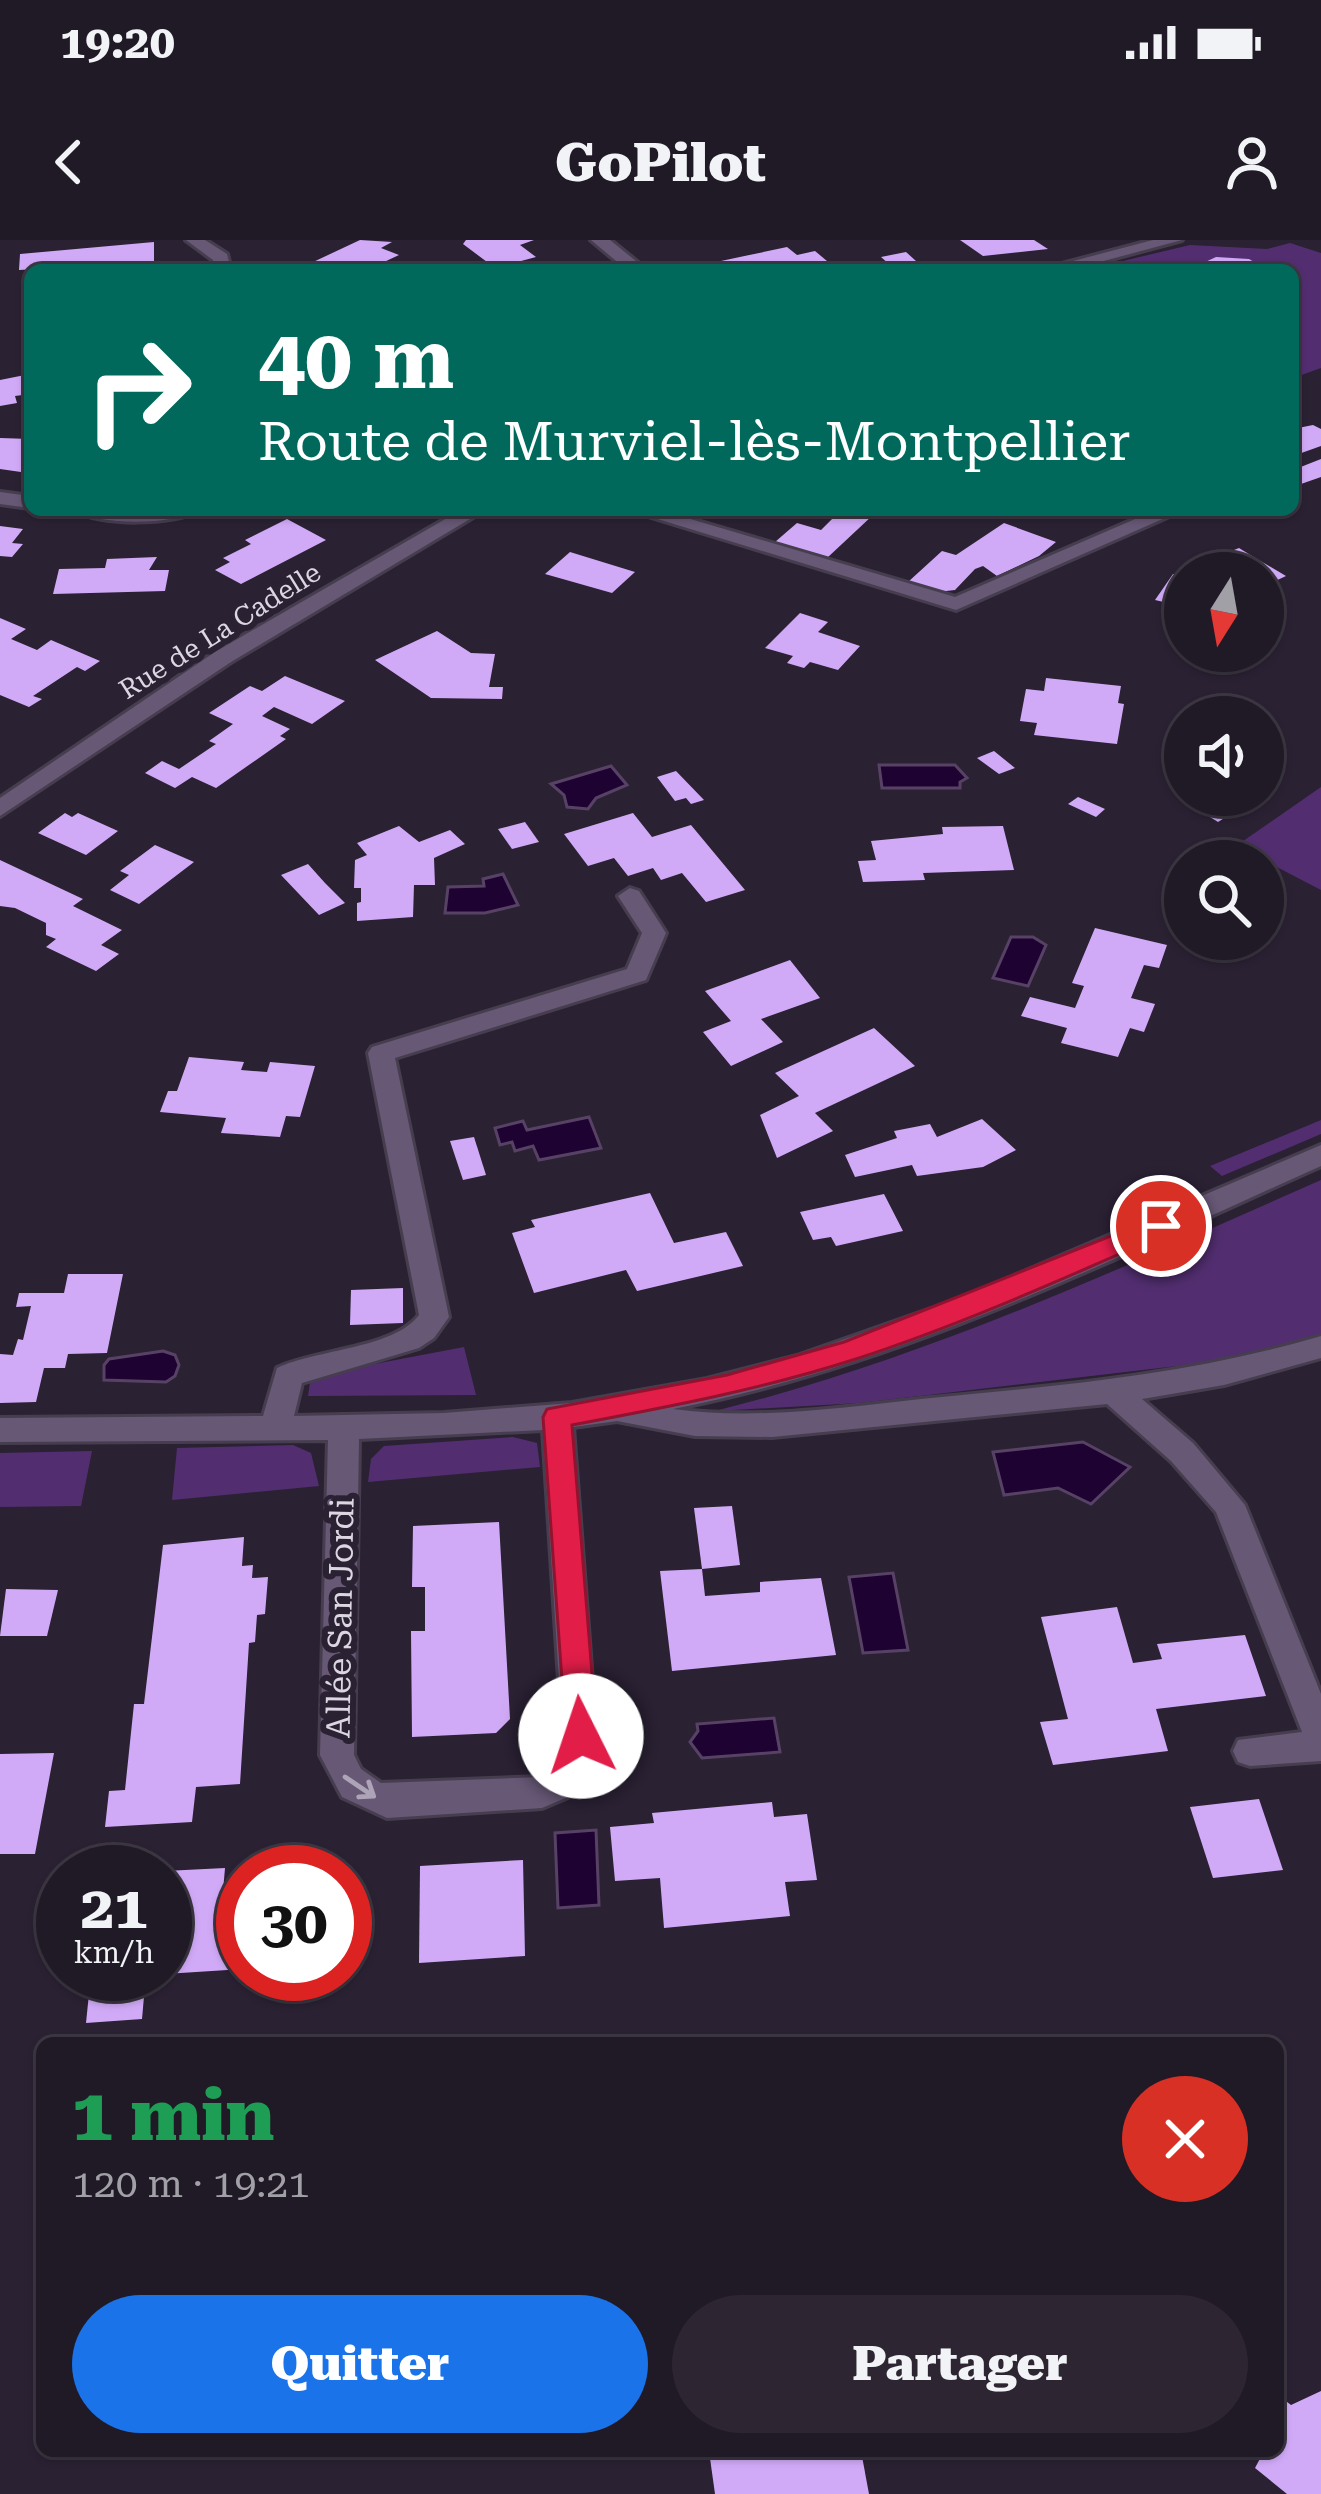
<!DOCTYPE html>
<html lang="fr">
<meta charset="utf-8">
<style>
body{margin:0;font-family:"Roboto Serif",serif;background:#2d2632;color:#f1f3f6;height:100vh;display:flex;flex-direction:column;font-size:45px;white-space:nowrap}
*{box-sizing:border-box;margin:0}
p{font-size:39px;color:#a2a0a7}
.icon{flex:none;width:66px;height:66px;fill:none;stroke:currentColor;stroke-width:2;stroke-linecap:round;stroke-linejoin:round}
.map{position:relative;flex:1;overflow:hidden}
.details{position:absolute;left:36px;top:1797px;width:1248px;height:420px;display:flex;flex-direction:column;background:#201926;border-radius:18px;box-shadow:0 3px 9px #0004,0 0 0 3px #3d3843}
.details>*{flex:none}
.top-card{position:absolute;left:24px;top:24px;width:1275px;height:252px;border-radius:18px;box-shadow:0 3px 9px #0004,0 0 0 3px #3d3843;background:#00695c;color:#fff;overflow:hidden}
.needle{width:78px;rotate:191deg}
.controls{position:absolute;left:1164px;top:312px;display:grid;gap:24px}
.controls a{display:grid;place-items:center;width:120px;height:120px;border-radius:50%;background:#201926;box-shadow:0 3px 9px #0004,0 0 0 3px #3d3843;font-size:60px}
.speed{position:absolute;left:36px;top:1605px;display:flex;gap:24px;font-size:60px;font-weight:700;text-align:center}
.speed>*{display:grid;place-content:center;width:156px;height:156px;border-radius:50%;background:#201926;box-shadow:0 3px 9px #0004,0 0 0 3px #3d3843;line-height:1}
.speed small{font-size:30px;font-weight:400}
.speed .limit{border:18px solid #d22;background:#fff;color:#111}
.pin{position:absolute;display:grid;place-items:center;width:102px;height:102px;color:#fff;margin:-51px;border:6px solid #fff;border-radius:50%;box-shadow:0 3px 12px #0007}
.me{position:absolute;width:132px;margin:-66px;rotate:356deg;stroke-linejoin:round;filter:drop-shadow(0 0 9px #0008)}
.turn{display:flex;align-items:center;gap:42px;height:252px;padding:0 36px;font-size:54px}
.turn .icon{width:156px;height:156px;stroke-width:2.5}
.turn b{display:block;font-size:84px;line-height:102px}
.round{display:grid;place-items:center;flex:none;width:126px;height:126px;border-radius:63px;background:#2d2632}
.head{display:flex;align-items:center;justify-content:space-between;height:204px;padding:0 36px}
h1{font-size:72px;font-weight:800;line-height:90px;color:#1e9e55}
.primary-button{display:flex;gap:24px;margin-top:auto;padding:24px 36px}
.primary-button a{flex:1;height:138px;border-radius:72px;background:#1a73e8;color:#fff;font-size:48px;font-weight:800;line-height:138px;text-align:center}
.primary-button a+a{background:#2d2632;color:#f1f3f6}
.status{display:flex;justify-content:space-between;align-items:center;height:84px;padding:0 60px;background:#201926;direction:ltr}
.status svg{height:33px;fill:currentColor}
header{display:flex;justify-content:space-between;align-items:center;height:156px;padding:0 36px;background:#201926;font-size:54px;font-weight:800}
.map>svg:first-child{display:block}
</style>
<div class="status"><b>19:20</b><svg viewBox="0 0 49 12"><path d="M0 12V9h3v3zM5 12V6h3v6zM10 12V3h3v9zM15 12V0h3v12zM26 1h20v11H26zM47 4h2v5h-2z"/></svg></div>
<header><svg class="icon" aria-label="back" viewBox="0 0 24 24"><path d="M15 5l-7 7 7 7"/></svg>GoPilot<svg class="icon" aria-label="person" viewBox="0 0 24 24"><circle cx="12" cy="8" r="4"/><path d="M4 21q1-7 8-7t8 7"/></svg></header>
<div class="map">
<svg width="1321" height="2254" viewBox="0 0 1321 2254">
<rect width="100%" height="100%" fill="#2a2133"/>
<g fill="#522e70">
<polygon points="1290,3 1321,13 1321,128 1293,138 1293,30 1085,30 1190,5 1267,9"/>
<polygon points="1321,547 1321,650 1236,606"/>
<polygon points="1321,880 1321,894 1222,936 1210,926"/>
<path d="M1321 940V1095L1203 1123 860 1163 715 1171C928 1118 1121 1028 1321 940Z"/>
<polygon points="464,1107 476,1155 308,1156 311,1136"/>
<polygon points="513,1197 537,1203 540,1227 368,1242 371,1219 384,1206"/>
<polygon points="293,1205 311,1213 319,1246 172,1260 177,1208"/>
<polygon points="92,1211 81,1266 0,1267 0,1213"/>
</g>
<g fill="#1e0231" stroke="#574266" stroke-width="3">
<polygon points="879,525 955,525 967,538 960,542 960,548 882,548"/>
<polygon points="611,526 627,545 596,558 588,569 567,567 564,555 551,544"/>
<polygon points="503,634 518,665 485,673 445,673 448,647 484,646 483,639"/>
<polygon points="1011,697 1033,697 1046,705 1028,746 993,738"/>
<polygon points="589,877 601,908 539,920 533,906 515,911 512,902 500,905 495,888 523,881 527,890"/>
<polygon points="163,1111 175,1115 179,1125 175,1136 166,1142 104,1140 104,1125 109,1119"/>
<polygon points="1083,1202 1130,1227 1091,1264 1058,1248 1004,1255 993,1212"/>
<polygon points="893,1333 908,1410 863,1413 849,1337"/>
<polygon points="774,1478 780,1512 702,1518 690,1502 698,1491 697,1484"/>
<polygon points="596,1590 599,1665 558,1668 555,1593"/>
</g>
<g fill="#d1aaf7">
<polygon points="360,0 392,2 381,8 399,15 367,30 328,30 311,23"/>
<polygon points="466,0 534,0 520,5 536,17 495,28 463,4"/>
<polygon points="960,0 1034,0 1048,9 983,16"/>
<polygon points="154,2 154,23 19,30 20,14"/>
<polygon points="787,7 797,15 815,11 833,26 748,30 739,22 734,23 742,30 731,30 721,21"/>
<polygon points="906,12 916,21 891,26 896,30 876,30 890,25 881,17"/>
<polygon points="1216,17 1249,19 1268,30 1198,30 1201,24"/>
<polygon points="30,134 30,154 15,156 17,163 0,166 0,140"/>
<polygon points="1313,185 1321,189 1321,206 1293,216 1293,189"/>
<polygon points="0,198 30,199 30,222 21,232 0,229"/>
<polygon points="1321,219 1321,237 1301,244 1293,240 1293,230"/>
<polygon points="818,270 857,270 873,275 827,318 775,302 797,283 821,290 835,276"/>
<polygon points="287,279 326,300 241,344 215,330 230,322 223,318 251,304 245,300"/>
<polygon points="1004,283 1056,302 1039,316 997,336 983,326 975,329 955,350 937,352 908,342 942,311 956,315"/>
<polygon points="0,286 23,289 12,303 23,304 12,317 0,316"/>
<polygon points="1239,308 1252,316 1286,336 1265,346 1263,333 1195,333 1201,323"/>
<polygon points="570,312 635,332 612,353 545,334"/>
<polygon points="157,317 149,330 169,330 165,351 53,354 59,329 105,328 107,319"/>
<polygon points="1173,334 1185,337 1185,367 1155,360"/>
<polygon points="800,373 828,382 818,392 860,406 838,430 810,422 804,428 787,423 793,416 765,408"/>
<polygon points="0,378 26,389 11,399 37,410 51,400 100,421 85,431 77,427 33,456 42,459 29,467 0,455"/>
<polygon points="437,391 471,413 495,414 489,447 503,447 502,459 431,458 375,420"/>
<polygon points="285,436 345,461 312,484 274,467 262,476 290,489 280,496 286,499 216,548 192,537 175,548 145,533 162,521 179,529 216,504 209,501 233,484 209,473 250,446 262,451"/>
<polygon points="1046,438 1121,446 1118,463 1124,464 1117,504 1034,495 1037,483 1020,481 1026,449 1044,451"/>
<polygon points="994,511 1015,528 999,534 977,518"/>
<polygon points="676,531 704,560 691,564 686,558 675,561 657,537"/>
<polygon points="1191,555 1254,555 1258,557 1218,582 1183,560"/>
<polygon points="1078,557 1105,569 1096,577 1068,564"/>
<polygon points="65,573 72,577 78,573 118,591 86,615 38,593"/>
<polygon points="633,573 652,597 691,585 745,650 706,662 682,633 661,640 653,628 628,636 614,618 588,626 564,594"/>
<polygon points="525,582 539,602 512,609 498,589"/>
<polygon points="399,586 419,602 450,590 465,604 434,618 435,645 414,645 413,677 357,681 357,663 361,662 361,648 354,648 355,620 367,615 357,603"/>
<polygon points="1003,586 1014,630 923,633 925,640 863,642 858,621 876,620 871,601 943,594 942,587"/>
<polygon points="155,605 194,622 139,664 110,650 129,635 120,631"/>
<polygon points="0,620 83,659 73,666 122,690 101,705 119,714 96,731 46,707 56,699 46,695 46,683 15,668 0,666"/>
<polygon points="308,624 325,643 345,663 319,675 281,635"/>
<polygon points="1095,688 1167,705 1159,728 1144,725 1131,758 1155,764 1144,792 1130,788 1118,817 1061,803 1067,788 1021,776 1030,757 1075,768 1084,746 1072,743"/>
<polygon points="790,720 820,758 761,779 783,802 731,826 703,792 731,781 705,751"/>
<polygon points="874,788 915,826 815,873 833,891 777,918 760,875 799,856 775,833"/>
<polygon points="189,817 244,822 241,830 267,832 270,822 315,826 300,877 286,876 280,897 221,893 226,878 160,872 168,851 177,851"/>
<polygon points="982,879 1016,910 983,927 917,936 912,925 855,937 845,915 897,898 894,891 930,884 937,897"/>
<polygon points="474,897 486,935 463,940 450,901"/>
<polygon points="650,953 674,1003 726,992 743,1026 637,1051 626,1030 534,1053 512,993 535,987 531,980"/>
<polygon points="884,954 903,991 836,1006 831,997 813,1000 800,972"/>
<polygon points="68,1034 123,1034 107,1113 68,1114 65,1128 44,1128 36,1162 0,1163 0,1114 13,1115 18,1099 23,1100 31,1066 16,1067 19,1053 64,1053"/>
<polygon points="403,1048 403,1083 350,1085 351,1050"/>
<polygon points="732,1266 740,1325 702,1329 694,1268"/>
<polygon points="499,1282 510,1479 496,1493 412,1497 411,1391 425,1391 425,1347 412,1347 413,1286"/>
<polygon points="244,1297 242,1326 253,1325 252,1338 268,1337 265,1374 257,1375 255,1402 249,1403 240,1544 196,1547 192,1582 105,1587 109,1551 125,1550 134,1464 144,1464 163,1305"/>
<polygon points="702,1329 705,1356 760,1352 760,1342 821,1338 836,1415 672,1431 660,1331"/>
<polygon points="6,1349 58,1350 47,1396 0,1396"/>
<polygon points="1117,1367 1133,1423 1162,1419 1157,1404 1245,1395 1266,1456 1156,1469 1168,1511 1053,1525 1040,1482 1068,1479 1041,1377"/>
<polygon points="54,1513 35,1614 0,1614 0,1514"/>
<polygon points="1259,1559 1283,1630 1213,1638 1190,1567"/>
<polygon points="772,1562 774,1577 807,1574 817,1640 785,1642 790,1676 664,1688 660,1638 615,1641 610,1587 654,1583 652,1573"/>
<polygon points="523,1620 525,1716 419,1723 420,1626"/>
<polygon points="225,1628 221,1675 243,1674 243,1729 165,1734 165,1631"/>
<polygon points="91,1734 146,1734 142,1779 86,1783"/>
<polygon points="1321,2151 1321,2254 1287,2254 1255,2228 1264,2211 1278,2211 1278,2155 1291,2165"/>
<polygon points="709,2211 861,2211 869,2254 715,2254"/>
</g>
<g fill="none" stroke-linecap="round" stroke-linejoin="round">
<defs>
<g id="minor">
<polygon points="186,0 205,0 227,14 231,30 213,30 213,20"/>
<polygon points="591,0 610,0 647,30 627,30"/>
<polygon points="1153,0 1182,0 1070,30 1039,30"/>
<polygon points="0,252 30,256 30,268 0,264"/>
<path d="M76 270H198C177 285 97 286 76 270Z"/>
<polygon points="461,270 485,270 231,422 0,576 0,558 215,412"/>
<polygon points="628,270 660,270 955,357 1156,270 1183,270 956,370"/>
<path d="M630 648 639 651 666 693 646 740 395 818 449 1077 434 1098 419 1108 302 1143 294 1176 444 1173 572 1163 707 1139 797 1116 965 1057 1321 905V926C1111 1020 900 1125 673 1169 756 1180 839 1168 921 1159 1057 1146 1190 1135 1321 1096V1118L1224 1145 1142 1159 1193 1203 1245 1265 1321 1454V1521L1250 1526 1238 1522 1233 1511 1238 1500 1302 1492 1216 1272 1171 1221 1107 1164 772 1197 695 1196 617 1181 573 1187 598 1521 582 1551 542 1568 387 1578 342 1557 320 1515 328 1200 0 1202V1178L263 1176 277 1128C317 1109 393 1109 419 1075L368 813 372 807 627 729 642 693 618 656ZM543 1190 564 1519 558 1529 540 1537 381 1543 361 1529 354 1515 359 1199Z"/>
</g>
</defs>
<use href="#minor" stroke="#463e4f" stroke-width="6"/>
<use href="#minor" fill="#675876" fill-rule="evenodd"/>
</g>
<defs><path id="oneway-shaft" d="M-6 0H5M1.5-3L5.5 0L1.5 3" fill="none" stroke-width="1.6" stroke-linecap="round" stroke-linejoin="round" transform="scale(3)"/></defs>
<use stroke="#ada4b7" href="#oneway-shaft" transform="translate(360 1547) rotate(34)"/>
<path fill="#e11d48" stroke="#92132f" stroke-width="3" d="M1161 976 1174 986 1170 992C1067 1037 963 1084 856 1119 763 1149 668 1167 572 1185L597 1496 592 1505 581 1509 570 1505 566 1496 543 1177 547 1169 727 1135 844 1102Z"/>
<g text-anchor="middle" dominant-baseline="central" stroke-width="12" stroke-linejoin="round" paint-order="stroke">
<g font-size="27" fill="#dcd6e2" stroke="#2a2133">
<text transform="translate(220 391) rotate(-32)">Rue de La Cadelle</text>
</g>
<g font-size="33" fill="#dcd6e2" stroke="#2a2133">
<text transform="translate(340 1378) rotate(-89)">Allée San Jordi</text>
</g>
</g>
</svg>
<div class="controls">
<a><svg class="needle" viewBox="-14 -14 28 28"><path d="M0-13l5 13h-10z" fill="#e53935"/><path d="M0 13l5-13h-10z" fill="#a2a0a7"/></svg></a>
<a><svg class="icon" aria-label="sound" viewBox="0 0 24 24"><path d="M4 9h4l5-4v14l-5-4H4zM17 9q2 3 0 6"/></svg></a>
<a><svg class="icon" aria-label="search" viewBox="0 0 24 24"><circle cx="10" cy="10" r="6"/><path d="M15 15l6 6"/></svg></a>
</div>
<div class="speed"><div>21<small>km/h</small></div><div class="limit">30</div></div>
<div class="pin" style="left:1161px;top:986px;background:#d93025"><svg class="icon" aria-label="arrive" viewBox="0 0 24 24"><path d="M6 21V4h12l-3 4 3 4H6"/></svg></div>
<svg class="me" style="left:581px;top:1496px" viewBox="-20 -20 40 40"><circle r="19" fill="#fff"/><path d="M0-13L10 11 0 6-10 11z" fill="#e11d48"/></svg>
<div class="top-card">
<div class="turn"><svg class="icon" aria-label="right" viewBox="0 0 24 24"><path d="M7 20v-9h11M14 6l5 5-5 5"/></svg><div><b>40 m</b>Route de Murviel-lès-Montpellier</div></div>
</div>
<section class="details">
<div class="head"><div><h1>1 min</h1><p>120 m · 19:21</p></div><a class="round" style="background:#d93025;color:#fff"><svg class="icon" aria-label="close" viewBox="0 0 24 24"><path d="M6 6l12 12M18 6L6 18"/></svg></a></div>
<div class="primary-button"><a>Quitter</a><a>Partager</a></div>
</section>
</div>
